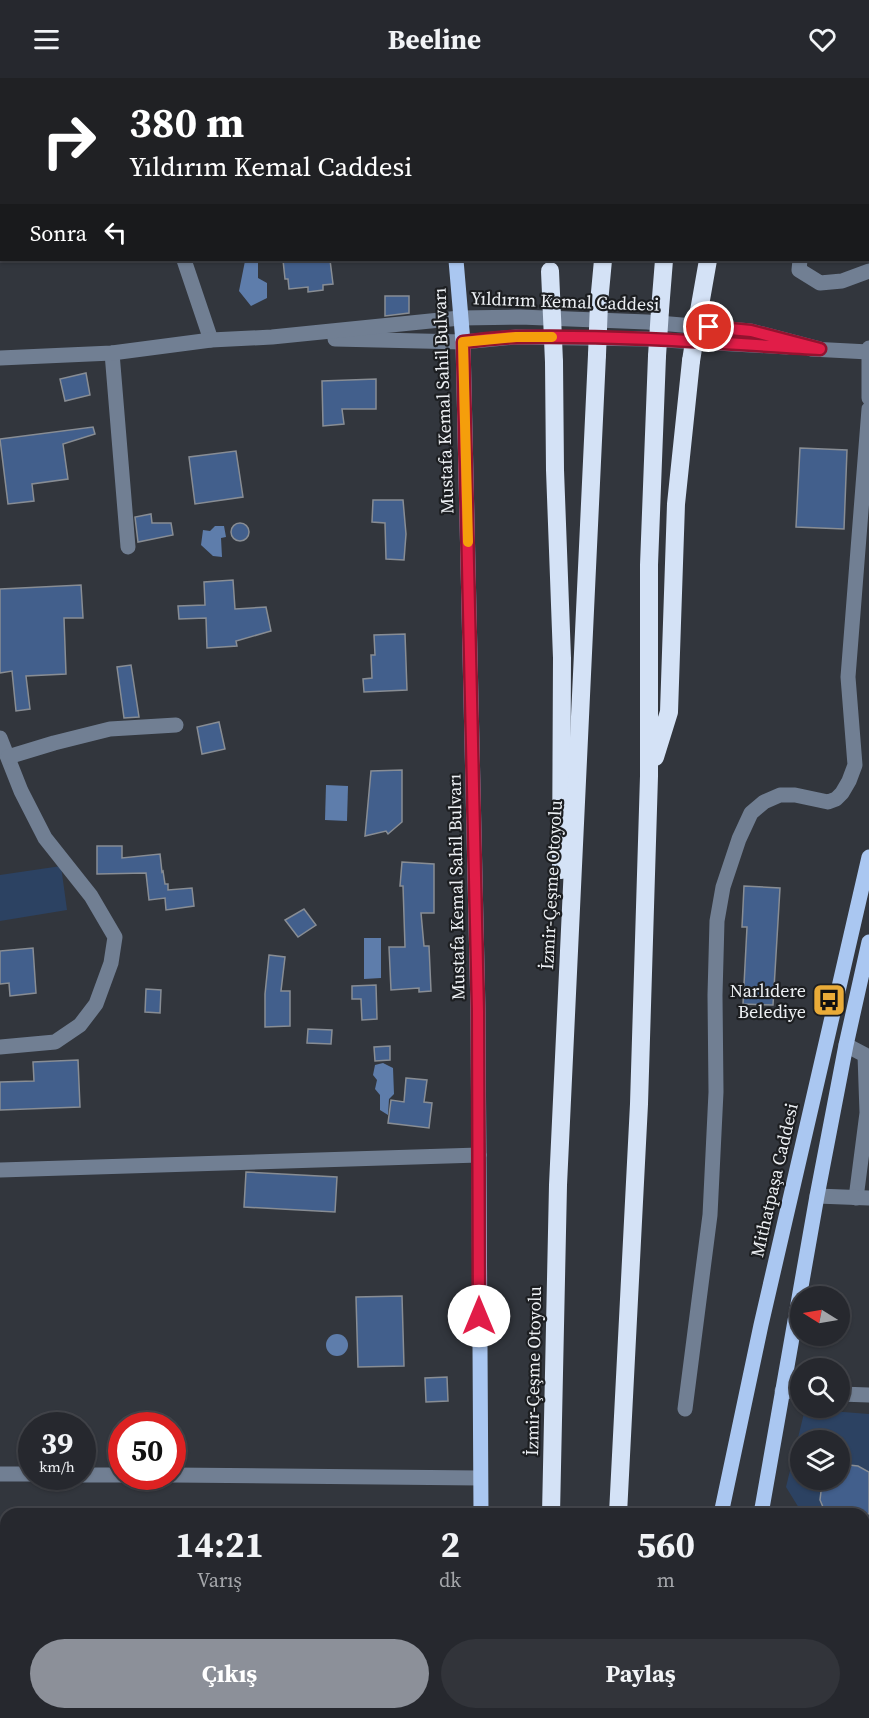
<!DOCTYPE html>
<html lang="tr">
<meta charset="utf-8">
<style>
body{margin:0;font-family:"Source Serif 4",serif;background:#32343a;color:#f1f3f6;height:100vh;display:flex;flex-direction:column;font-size:22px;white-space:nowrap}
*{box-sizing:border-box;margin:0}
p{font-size:20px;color:#a4a6aa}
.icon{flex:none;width:33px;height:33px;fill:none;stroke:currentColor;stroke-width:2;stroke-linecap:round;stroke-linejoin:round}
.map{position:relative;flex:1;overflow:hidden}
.side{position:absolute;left:0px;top:1430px;width:870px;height:212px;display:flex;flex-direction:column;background:#26282e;border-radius:18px 18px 0 0;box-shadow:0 2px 4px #0004,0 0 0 2px #42444a}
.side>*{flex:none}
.top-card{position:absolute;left:0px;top:0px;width:870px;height:183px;box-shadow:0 2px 4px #0004,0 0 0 2px #42444a;background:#202124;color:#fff;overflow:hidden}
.needle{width:39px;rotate:281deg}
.controls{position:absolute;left:790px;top:1208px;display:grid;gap:12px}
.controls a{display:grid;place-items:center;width:60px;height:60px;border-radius:50%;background:#26282e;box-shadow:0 2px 4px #0004,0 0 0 2px #42444a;font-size:30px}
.speed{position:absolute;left:18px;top:1334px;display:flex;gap:12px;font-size:30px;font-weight:700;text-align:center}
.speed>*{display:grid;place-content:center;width:78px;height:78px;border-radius:50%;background:#26282e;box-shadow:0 2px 4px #0004,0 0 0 2px #42444a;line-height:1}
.speed small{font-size:15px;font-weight:400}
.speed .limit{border:9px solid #d22;background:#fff;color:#111}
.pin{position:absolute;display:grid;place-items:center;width:51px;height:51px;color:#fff;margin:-26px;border:3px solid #fff;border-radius:50%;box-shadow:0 2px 6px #0007}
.me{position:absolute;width:66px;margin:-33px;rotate:0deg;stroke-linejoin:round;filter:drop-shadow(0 0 4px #0008)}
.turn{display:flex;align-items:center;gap:21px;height:126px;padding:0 30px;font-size:27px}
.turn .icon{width:78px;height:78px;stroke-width:2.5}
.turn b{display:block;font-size:42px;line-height:51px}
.then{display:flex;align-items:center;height:57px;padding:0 30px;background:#0003;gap:12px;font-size:22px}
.eta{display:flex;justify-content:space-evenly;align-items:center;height:102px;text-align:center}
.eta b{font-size:36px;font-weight:700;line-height:42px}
.primary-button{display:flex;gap:12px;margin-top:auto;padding:12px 30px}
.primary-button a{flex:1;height:69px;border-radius:36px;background:#8c9099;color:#fff;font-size:24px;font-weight:700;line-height:69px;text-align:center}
.primary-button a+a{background:#32343a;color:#f1f3f6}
header{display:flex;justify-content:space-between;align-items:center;height:78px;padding:0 30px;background:#26282e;font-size:27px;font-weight:700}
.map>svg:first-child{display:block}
</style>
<header><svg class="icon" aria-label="menu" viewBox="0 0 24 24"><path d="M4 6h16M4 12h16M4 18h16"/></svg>Beeline<svg class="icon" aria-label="heart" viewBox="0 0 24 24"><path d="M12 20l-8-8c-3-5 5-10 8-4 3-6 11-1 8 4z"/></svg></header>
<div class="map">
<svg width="869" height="1640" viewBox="0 0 869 1640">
<rect width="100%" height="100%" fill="#32363d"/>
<g fill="#2c4262" fill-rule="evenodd">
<polygon points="61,788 67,832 0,843 0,797"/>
<path d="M805 1331 869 1336V1453L864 1452V1436L802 1435 786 1409ZM801 1362H840V1401H801Z"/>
</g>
<g fill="#5e7dab">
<polygon points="245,183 258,184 258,200 267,205 267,220 251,228 239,213"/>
<polygon points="215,448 224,448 226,459 221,460 222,479 213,478 201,467 203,452 210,453"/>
<polygon points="326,707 348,708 347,743 325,742"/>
<polygon points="364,860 381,860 381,900 364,901"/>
<polygon points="383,985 393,990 394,1016 389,1021 388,1037 380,1032 380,1017 375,1011 377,1002 373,997 375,987"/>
<circle cx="337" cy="1267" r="11"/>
</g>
<g fill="#425f8c" stroke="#888d94" stroke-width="1.5">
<polygon points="283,182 330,182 333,206 323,207 323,212 308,214 308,209 289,211 288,201 285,201"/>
<polygon points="385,218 409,218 409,235 385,238"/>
<polygon points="86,295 90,317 65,323 60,301"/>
<polygon points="376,301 376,331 342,331 344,346 323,348 322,303"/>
<polygon points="93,349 95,356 63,366 68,401 32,406 34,423 8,426 0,361"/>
<polygon points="800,370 847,372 844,451 796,449"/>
<polygon points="236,373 243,419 195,426 189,379"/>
<polygon points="373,422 403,422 406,456 404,482 386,481 385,445 372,444"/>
<polygon points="151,436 152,445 171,445 173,457 138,464 135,439"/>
<circle cx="240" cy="454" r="9"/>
<polygon points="233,502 235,531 266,529 271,553 236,563 237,568 207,570 206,540 179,541 178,528 205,527 204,504"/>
<polygon points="81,507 83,540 64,540 66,596 26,598 30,631 16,633 12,593 0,595 0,511"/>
<polygon points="405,556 407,612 364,614 363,601 372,600 371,577 375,577 374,557"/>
<polygon points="131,587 139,639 124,640 117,589"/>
<polygon points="219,644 225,671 202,676 197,649"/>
<polygon points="402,692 402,744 388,756 386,753 365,758 371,693"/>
<polygon points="97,768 122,768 122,780 160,776 162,794 163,793 165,806 168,806 168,812 192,810 194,828 166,832 165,820 149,822 146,795 97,796"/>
<polygon points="402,784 434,786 434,835 421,835 424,868 429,868 431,913 419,914 419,910 391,912 389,869 405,869 403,808 400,808"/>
<polygon points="744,808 780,810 773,927 743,926 747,849 742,849"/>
<polygon points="304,831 316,847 298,859 285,842"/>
<polygon points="33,870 36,915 10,918 9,905 0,906 0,873"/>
<polygon points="269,877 285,879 281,913 290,913 290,948 265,949 265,916"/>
<polygon points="376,907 377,941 362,942 361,921 352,921 352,908"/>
<polygon points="146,911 161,912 160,935 145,934"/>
<polygon points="308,951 332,952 331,966 307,965"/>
<polygon points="390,968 390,982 375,983 374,969"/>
<polygon points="78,982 80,1029 0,1032 0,1004 34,1003 33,984"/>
<polygon points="406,1000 427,1002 424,1024 432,1025 429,1050 388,1045 391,1022 404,1024"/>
<polygon points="246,1094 337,1099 335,1134 244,1129"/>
<polygon points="402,1218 404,1288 358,1289 356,1219"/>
<polygon points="447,1299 448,1323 426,1324 425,1300"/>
<polygon points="849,1387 858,1388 869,1394 869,1436 826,1436 820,1422 822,1405 825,1401 840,1401 840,1388"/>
</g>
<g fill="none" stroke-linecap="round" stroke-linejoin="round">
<g stroke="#717f93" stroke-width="15">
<polyline points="811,2 811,0"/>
<polyline points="0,12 2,12"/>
<polyline points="184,182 211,262"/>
<polyline points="800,182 799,192 820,205 842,203 869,193"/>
<polyline points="335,261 463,264 516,259 646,261 787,269"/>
<polyline points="869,270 869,320"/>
<polyline points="811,271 869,274"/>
<polyline points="112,275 128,469"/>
<polyline points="0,280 112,275 211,262 272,259 460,240 520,239 647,244 751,253 820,271"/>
<polyline points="0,660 21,713 45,760 91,818 115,859 111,885 96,926 80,947 55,964 0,969"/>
<polyline points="8,679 54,665 110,651 176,647"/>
<polyline points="846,967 865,977 867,1035 856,1120"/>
<polyline points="0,1092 479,1077"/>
<polyline points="817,1118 869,1120"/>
<polyline points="782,1313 801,1314"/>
<polyline points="840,1316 869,1317"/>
<polyline points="685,1331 710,1137 716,1014 715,917 717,843 723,809 739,761 751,735 764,724 780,717 795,717 828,724 836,721 842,715 849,703 855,687 848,599 869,331"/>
<polyline points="0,1396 32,1396"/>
<polyline points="82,1397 122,1397"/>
<polyline points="172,1397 480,1400"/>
<polyline points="864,1475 869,1476"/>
<polyline points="864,1500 869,1500"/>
</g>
<g stroke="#aac7f1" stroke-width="15">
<polyline points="370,0 371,2"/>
<polyline points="456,182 463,264 478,933 481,1436"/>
<polyline points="721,1436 761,1247 869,779"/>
<polyline points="746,1436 762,1435"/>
<polyline points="761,1436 817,1118 846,967 869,864"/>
<polyline points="486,1635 486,1640"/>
<polyline points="683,1640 683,1635"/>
<polyline points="727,1640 728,1635"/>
</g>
<g stroke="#d4e2f6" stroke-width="18">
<polyline points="500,0 501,2"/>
<polyline points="617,2 617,0"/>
<polyline points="680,2 680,0"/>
<polyline points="736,2 736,0"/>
<polyline points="599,225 603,182"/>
<polyline points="660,232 664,182"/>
<polyline points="699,233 708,182"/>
<polyline points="554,284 555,392 562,580 561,792"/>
<polyline points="655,679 669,634 676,426 691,283"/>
<polyline points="551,1436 558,1107 597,277"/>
<polyline points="618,1436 639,1026 649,698 649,487 657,278"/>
<polyline points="546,1640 546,1635"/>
<polyline points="608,1640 609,1635"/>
</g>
<g stroke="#d4e2f6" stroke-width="18">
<polyline points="550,193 554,284"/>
<polyline points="597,277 599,225"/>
<polyline points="657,278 660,232"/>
<polyline points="691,283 699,233"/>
</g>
</g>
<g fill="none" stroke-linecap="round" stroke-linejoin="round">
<defs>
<path id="route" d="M479 1238 478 933 463 264C481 262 500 259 518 259 619 257 720 265 820 271L751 253 709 249"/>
</defs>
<use href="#route" stroke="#92132f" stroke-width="15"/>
<use href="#route" stroke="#e11d48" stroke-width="10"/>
<polyline stroke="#f59e0b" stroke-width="10" points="468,464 463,264 516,259 552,259"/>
</g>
<defs>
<symbol id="bus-square" viewBox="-11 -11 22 22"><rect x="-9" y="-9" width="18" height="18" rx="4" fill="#e9ab38" stroke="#1c1e21"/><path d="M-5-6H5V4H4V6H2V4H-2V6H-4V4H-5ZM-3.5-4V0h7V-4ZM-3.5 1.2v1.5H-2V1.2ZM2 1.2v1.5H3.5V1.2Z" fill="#111"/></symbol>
</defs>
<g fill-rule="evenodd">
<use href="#bus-square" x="810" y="903" width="38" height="38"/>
</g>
<g text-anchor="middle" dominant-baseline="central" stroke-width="4.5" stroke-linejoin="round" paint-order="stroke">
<g font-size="18" fill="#edf0f4" stroke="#1c1e21">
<text transform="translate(565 223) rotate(2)">Yıldırım Kemal Caddesi</text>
<text transform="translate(443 323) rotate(-92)">Mustafa Kemal Sahil Bulvarı</text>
<text transform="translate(551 807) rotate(-87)">İzmir-Çeşme Otoyolu</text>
<text transform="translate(456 809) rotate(-91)">Mustafa Kemal Sahil Bulvarı</text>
<text transform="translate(774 1102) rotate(-77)">Mithatpaşa Caddesi</text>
<text transform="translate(533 1293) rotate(-89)">İzmir-Çeşme Otoyolu</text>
</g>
<g font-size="18" fill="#edf0f4" stroke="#1c1e21" text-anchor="end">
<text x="806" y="912">Narlıdere<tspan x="806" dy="21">Belediye</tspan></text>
</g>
</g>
</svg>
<div class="controls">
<a><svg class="needle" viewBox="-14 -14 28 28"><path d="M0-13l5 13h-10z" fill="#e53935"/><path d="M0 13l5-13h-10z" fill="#a4a6aa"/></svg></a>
<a><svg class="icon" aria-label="search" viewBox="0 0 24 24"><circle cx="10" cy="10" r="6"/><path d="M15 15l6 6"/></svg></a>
<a><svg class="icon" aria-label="layers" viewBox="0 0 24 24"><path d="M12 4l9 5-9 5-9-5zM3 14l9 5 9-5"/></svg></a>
</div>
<div class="speed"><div>39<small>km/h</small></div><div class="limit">50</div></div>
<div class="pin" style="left:709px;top:249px;background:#d93025"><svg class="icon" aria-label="arrive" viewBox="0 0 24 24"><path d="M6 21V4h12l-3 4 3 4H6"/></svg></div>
<svg class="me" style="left:479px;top:1238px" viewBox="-20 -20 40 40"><circle r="19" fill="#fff"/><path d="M0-13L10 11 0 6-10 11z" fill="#e11d48"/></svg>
<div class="top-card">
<div class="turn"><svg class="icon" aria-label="right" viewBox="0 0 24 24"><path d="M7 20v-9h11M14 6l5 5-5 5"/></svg><div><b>380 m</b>Yıldırım Kemal Caddesi</div></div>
<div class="then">Sonra<svg class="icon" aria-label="left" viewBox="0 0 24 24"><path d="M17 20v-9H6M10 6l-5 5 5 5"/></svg></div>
</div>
<section class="side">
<div class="eta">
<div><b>14:21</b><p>Varış</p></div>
<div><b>2</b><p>dk</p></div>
<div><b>560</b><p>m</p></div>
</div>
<div class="primary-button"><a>Çıkış</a><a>Paylaş</a></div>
</section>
</div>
